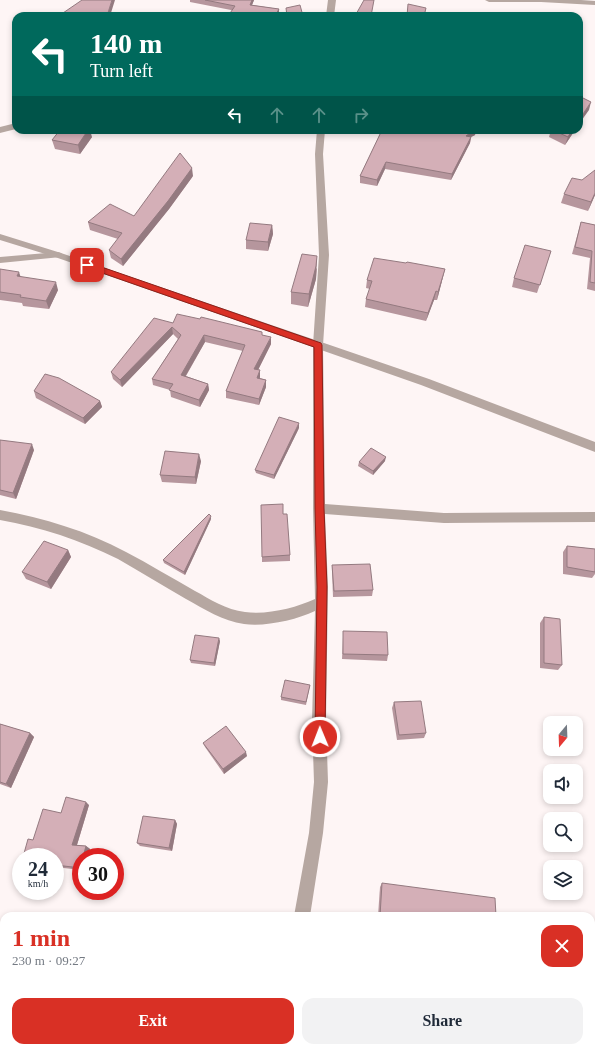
<!DOCTYPE html>
<meta charset="utf-8">
<style>
body{margin:0;font-family:Georgia,serif;background:#f2f2f3;color:#1f2937;height:100vh;display:flex;flex-direction:column;font-size:15px;white-space:nowrap}
*{box-sizing:border-box;margin:0}
p{font-size:13px;color:#747a83}
.icon{flex:none;width:22px;height:22px;fill:none;stroke:currentColor;stroke-width:2;stroke-linecap:round;stroke-linejoin:round}
.map{position:relative;flex:1;overflow:hidden}
.sheet{position:absolute;left:0px;top:912px;width:595px;height:140px;display:flex;flex-direction:column;background:#fff;border-radius:12px 12px 0 0;box-shadow:0 2px 6px #0003}
.sheet>*{flex:none}
.top-card{position:absolute;left:12px;top:12px;width:571px;height:122px;border-radius:12px;box-shadow:0 2px 6px #0003;background:#00695c;color:#fff;overflow:hidden}
.needle{width:26px;rotate:199deg}
.buttons{position:absolute;left:543px;top:716px;display:grid;gap:8px}
.buttons a{display:grid;place-items:center;width:40px;height:40px;border-radius:8px;background:#fff;box-shadow:0 2px 6px #0003;font-size:20px}
.speed{position:absolute;left:12px;top:848px;display:flex;gap:8px;font-size:20px;font-weight:700;text-align:center}
.speed>*{display:grid;place-content:center;width:52px;height:52px;border-radius:50%;background:#fff;box-shadow:0 2px 6px #0003;line-height:1}
.speed small{font-size:10px;font-weight:400}
.speed .limit{border:6px solid #d22;background:#fff;color:#111}
.pin{position:absolute;display:grid;place-items:center;width:34px;height:34px;color:#fff;margin:-17px;border-radius:8px;box-shadow:0 2px 6px #0006}
.me{position:absolute;width:44px;margin:-22px;rotate:359deg;stroke-linejoin:round;filter:drop-shadow(0 0 3px #0008)}
.turn{display:flex;align-items:center;gap:14px;height:84px;padding:0 12px;font-size:18px}
.turn .icon{width:52px;height:52px;stroke-width:2.5}
.turn b{display:block;font-size:28px;line-height:34px}
.lanes{display:flex;align-items:center;height:38px;padding:0 12px;background:#0003;justify-content:center;gap:20px;direction:ltr}
.lanes .off{opacity:.35}
.round{display:grid;place-items:center;flex:none;width:42px;height:42px;border-radius:12px;background:#f2f2f3}
.headline{display:flex;align-items:center;justify-content:space-between;height:68px;padding:0 12px}
h1{font-size:24px;font-weight:600;line-height:30px;color:#d93025}
.action{display:flex;gap:8px;margin-top:auto;padding:8px 12px}
.action a{flex:1;height:46px;border-radius:12px;background:#d93025;color:#fff;font-size:16px;font-weight:600;line-height:46px;text-align:center}
.action a+a{background:#f2f2f3;color:#1f2937}
.map>svg:first-child{display:block}
</style>
<div class="map">
<svg width="595" height="1052" viewBox="0 0 595 1052">
<rect width="100%" height="100%" fill="#fef5f5"/>
<g fill="none" stroke-linecap="round" stroke-linejoin="round">
<g fill="#b6a7a1" fill-rule="evenodd">
<polygon points="328,0 336,0 334,16 326,16"/>
<polygon points="485,0 581,0 595,1 595,5 541,2 489,2"/>
<polygon points="16,123 16,129 0,133 0,127"/>
<path d="M317 130H325L323 154 329 255 323 345 325 504 444 513 595 512V522L444 523 325 514 328 587 326 721 328 782 323 833 310 916H294L309 833 314 782 312 721 315 611C296 620 265 627 244 624 223 621 204 609 186 599 163 586 141 572 118 559 80 540 41 527 0 520V510C44 518 87 531 126 552 149 564 172 578 195 591 210 599 226 610 245 612 268 615 295 608 315 599L313 508V345L319 255 315 154Z"/>
<polygon points="58,252 61,253 63,255 61,257 0,263 0,257"/>
<polygon points="282,1048 298,1048 297,1052 281,1052"/>
</g>
<polygon fill="#b6a7a1" fill-rule="evenodd" points="0,234 61,253 429,379 595,442 595,452 421,385 55,257 0,240"/>
</g>
<g fill="#b6969d">
<polygon points="190,0 254,0 252,5 279,9 279,14 231,10 190,2"/>
<polygon points="63,13 110,16 64,16"/>
<polygon points="382,130 476,130 475,135 471,137 470,143 451,180 385,169 377,186 360,183 360,176"/>
<polygon points="551,130 575,130 565,145 549,137"/>
<polygon points="92,137 80,154 55,149 52,140"/>
<polygon points="193,176 169,209 123,266 111,258 109,250 118,239 90,230 88,222 134,216"/>
<polygon points="564,194 595,195 588,211 561,203"/>
<polygon points="581,222 595,225 595,291 587,289 590,258 572,254"/>
<polygon points="272,225 273,234 268,251 246,249 246,240"/>
<polygon points="551,251 537,293 512,287 514,278"/>
<polygon points="406,263 445,269 437,300 434,300 426,321 365,307 366,299 370,289 366,288 367,280"/>
<polygon points="317,268 316,279 308,307 291,304 291,292"/>
<polygon points="0,269 58,290 49,309 23,306 22,303 0,300"/>
<polygon points="200,319 262,332 262,335 271,344 258,370 260,377 260,378 266,380 266,387 259,405 226,398 226,391 243,351 205,342 186,376 208,384 209,390 200,407 171,397 170,390 153,385 152,379 178,339 173,334 122,387 113,379 111,372 173,323"/>
<polygon points="34,391 100,401 102,407 85,424 36,398"/>
<polygon points="299,428 274,479 256,473 255,470"/>
<polygon points="0,440 34,450 16,499 0,495"/>
<polygon points="201,461 196,484 162,482 160,475"/>
<polygon points="385,461 373,475 358,466 359,462"/>
<polygon points="283,514 290,555 290,561 262,562 262,557"/>
<polygon points="211,519 185,575 164,563 163,560"/>
<polygon points="567,546 595,549 595,574 592,578 563,574 563,552"/>
<polygon points="68,550 71,557 51,589 26,579 22,572"/>
<polygon points="332,565 373,590 372,596 333,597 332,571"/>
<polygon points="544,617 562,665 558,670 540,668 540,623"/>
<polygon points="343,631 388,655 387,661 342,659 343,637"/>
<polygon points="220,641 215,666 191,663 190,660"/>
<polygon points="310,685 306,705 281,700 281,697"/>
<polygon points="394,702 426,733 424,738 397,740 392,708"/>
<polygon points="0,724 30,733 34,737 11,788 0,784"/>
<polygon points="203,743 247,756 224,774 205,747"/>
<polygon points="89,805 77,845 86,846 90,849 81,857 81,870 55,867 55,857 33,840 61,813"/>
<polygon points="175,820 177,824 172,851 140,846 137,843"/>
<polygon points="382,883 496,916 378,916 380,887"/>
</g>
<g fill="#947a80">
<polygon points="112,0 115,0 110,16 107,16"/>
<polygon points="252,0 254,0 250,10 250,5"/>
<polygon points="279,9 279,14 278,16 275,16"/>
<polygon points="591,102 589,110 579,124 579,120"/>
<polygon points="88,130 90,130 92,137 80,154 78,145"/>
<polygon points="474,130 476,130 475,135 471,137 470,143 451,180 452,174 466,136"/>
<polygon points="572,130 575,130 565,145 568,137"/>
<polygon points="386,162 385,169 377,186 377,180"/>
<polygon points="192,168 193,176 169,209 123,266 121,259"/>
<polygon points="595,193 595,195 588,211 591,202"/>
<polygon points="272,225 273,234 268,251 268,242"/>
<polygon points="317,256 316,279 308,307 309,294"/>
<polygon points="445,269 443,277 437,300 438,292"/>
<polygon points="19,272 22,281 17,276"/>
<polygon points="56,282 58,290 49,309 46,301"/>
<polygon points="436,291 434,300 426,321 428,313"/>
<polygon points="172,327 173,334 122,387 120,380"/>
<polygon points="204,335 205,342 182,382 181,375"/>
<polygon points="271,337 271,344 255,376 254,369"/>
<polygon points="260,370 260,377 258,385 257,378"/>
<polygon points="266,380 266,387 259,405 259,399"/>
<polygon points="208,384 209,390 200,407 199,400"/>
<polygon points="100,401 102,407 85,424 83,418"/>
<polygon points="299,423 299,428 274,479 274,475"/>
<polygon points="32,444 34,450 16,499 13,493"/>
<polygon points="199,454 201,461 196,484 195,477"/>
<polygon points="386,457 385,461 373,475 373,471"/>
<polygon points="211,516 211,519 185,575 184,572"/>
<polygon points="68,550 71,557 51,589 47,582"/>
<polygon points="219,638 220,641 215,666 214,663"/>
<polygon points="30,733 34,737 11,788 6,784"/>
<polygon points="246,752 247,756 224,774 223,769"/>
<polygon points="86,802 89,805 76,848 72,845"/>
<polygon points="175,820 177,824 172,851 169,848"/>
<polygon points="86,846 90,849 88,857 83,857"/>
</g>
<g fill="#d4afb7" stroke="#947a80">
<polygon points="82,0 112,0 107,16 71,16 63,13"/>
<polygon points="205,0 252,0 250,5 279,9 275,16 228,16 235,6"/>
<polygon points="364,0 374,0 371,16 355,16"/>
<polygon points="408,4 426,8 424,16 407,16"/>
<polygon points="300,5 303,16 287,16 286,8"/>
<polygon points="579,96 591,102 579,120"/>
<polygon points="60,130 88,130 78,145 52,140"/>
<polygon points="382,130 474,130 466,136 471,137 452,174 386,162 377,180 360,176"/>
<polygon points="553,130 572,130 568,137"/>
<polygon points="180,153 192,168 168,201 121,259 109,250 122,233 88,222 110,204 134,216"/>
<polygon points="595,170 595,193 591,202 564,194 572,178 582,180"/>
<polygon points="581,222 595,225 595,283 590,282 592,251 575,247"/>
<polygon points="250,223 272,225 268,242 246,240"/>
<polygon points="525,245 551,251 540,285 514,278"/>
<polygon points="302,254 317,256 316,266 309,294 291,292"/>
<polygon points="374,258 406,263 407,262 445,269 438,292 436,291 428,313 366,299 372,281 367,280"/>
<polygon points="0,269 19,272 17,276 56,282 46,301 20,297 21,295 0,292"/>
<polygon points="177,314 200,319 201,317 262,332 262,335 271,337 254,369 260,370 257,378 266,380 259,399 226,391 245,345 204,335 181,375 208,384 199,400 169,390 173,384 152,379 181,335 172,327 120,380 111,372 154,318 173,323"/>
<polygon points="45,374 59,378 100,401 83,418 34,391"/>
<polygon points="279,417 299,423 274,475 255,470"/>
<polygon points="0,440 32,444 13,493 0,490"/>
<polygon points="371,448 386,457 373,471 359,462"/>
<polygon points="165,451 199,454 195,477 160,475"/>
<polygon points="283,504 283,514 287,514 290,555 262,557 261,505"/>
<polygon points="209,514 211,516 184,572 163,560"/>
<polygon points="44,541 68,550 47,582 22,572"/>
<polygon points="567,546 595,549 595,572 567,567"/>
<polygon points="370,564 373,590 334,591 332,565"/>
<polygon points="544,617 560,619 562,665 544,663"/>
<polygon points="343,631 387,632 388,655 343,654"/>
<polygon points="195,635 219,638 214,663 190,660"/>
<polygon points="285,680 310,685 306,702 281,697"/>
<polygon points="421,701 426,733 399,735 394,702"/>
<polygon points="0,724 30,733 6,784 0,782"/>
<polygon points="226,726 246,752 223,769 203,743"/>
<polygon points="66,797 86,802 72,845 86,846 83,857 81,857 81,868 55,865 55,857 23,857 28,839 33,840 43,809 61,813"/>
<polygon points="143,816 175,820 169,848 137,843"/>
<polygon points="382,883 495,898 496,916 380,916"/>
<polygon points="306,1048 334,1048 342,1049 342,1052 305,1052"/>
</g>
<polygon fill="#d93025" stroke="#8d1f18" points="85,263 90,263 321,343 322,345 324,508 327,587 325,737 324,740 320,742 316,740 315,737 317,587 315,508 314,347 85,267"/>
</svg>
<div class="buttons">
<a><svg class="needle" viewBox="-14 -14 28 28"><path d="M0-13l5 13h-10z" fill="#e53935"/><path d="M0 13l5-13h-10z" fill="#747a83"/></svg></a>
<a><svg class="icon" aria-label="sound" viewBox="0 0 24 24"><path d="M4 9h4l5-4v14l-5-4H4zM17 9q2 3 0 6"/></svg></a>
<a><svg class="icon" aria-label="search" viewBox="0 0 24 24"><circle cx="10" cy="10" r="6"/><path d="M15 15l6 6"/></svg></a>
<a><svg class="icon" aria-label="layers" viewBox="0 0 24 24"><path d="M12 4l9 5-9 5-9-5zM3 14l9 5 9-5"/></svg></a>
</div>
<div class="speed"><div>24<small>km/h</small></div><div class="limit">30</div></div>
<div class="pin" style="left:87px;top:265px;background:#d93025"><svg class="icon" aria-label="arrive" viewBox="0 0 24 24"><path d="M6 21V4h12l-3 4 3 4H6"/></svg></div>
<svg class="me" style="left:320px;top:737px" viewBox="-20 -20 40 40"><circle r="17" fill="#d93025" stroke="#fff" stroke-width="3"/><path d="M0-11L8 9 0 5-8 9z" fill="#fff"/></svg>
<div class="top-card">
<div class="turn"><svg class="icon" aria-label="left" viewBox="0 0 24 24"><path d="M17 20v-9H6M10 6l-5 5 5 5"/></svg><div><b>140 m</b>Turn left</div></div>
<div class="lanes"><svg class="icon" aria-label="left" viewBox="0 0 24 24"><path d="M17 20v-9H6M10 6l-5 5 5 5"/></svg><svg class="icon off" aria-label="ahead" viewBox="0 0 24 24"><path d="M12 20V5M6 11l6-6 6 6"/></svg><svg class="icon off" aria-label="ahead" viewBox="0 0 24 24"><path d="M12 20V5M6 11l6-6 6 6"/></svg><svg class="icon off" aria-label="right" viewBox="0 0 24 24"><path d="M7 20v-9h11M14 6l5 5-5 5"/></svg></div>
</div>
<section class="sheet">
<div class="headline"><div><h1>1 min</h1><p>230 m · 09:27</p></div><a class="round" style="background:#d93025;color:#fff"><svg class="icon" aria-label="close" viewBox="0 0 24 24"><path d="M6 6l12 12M18 6L6 18"/></svg></a></div>
<div class="action"><a>Exit</a><a>Share</a></div>
</section>
</div>
